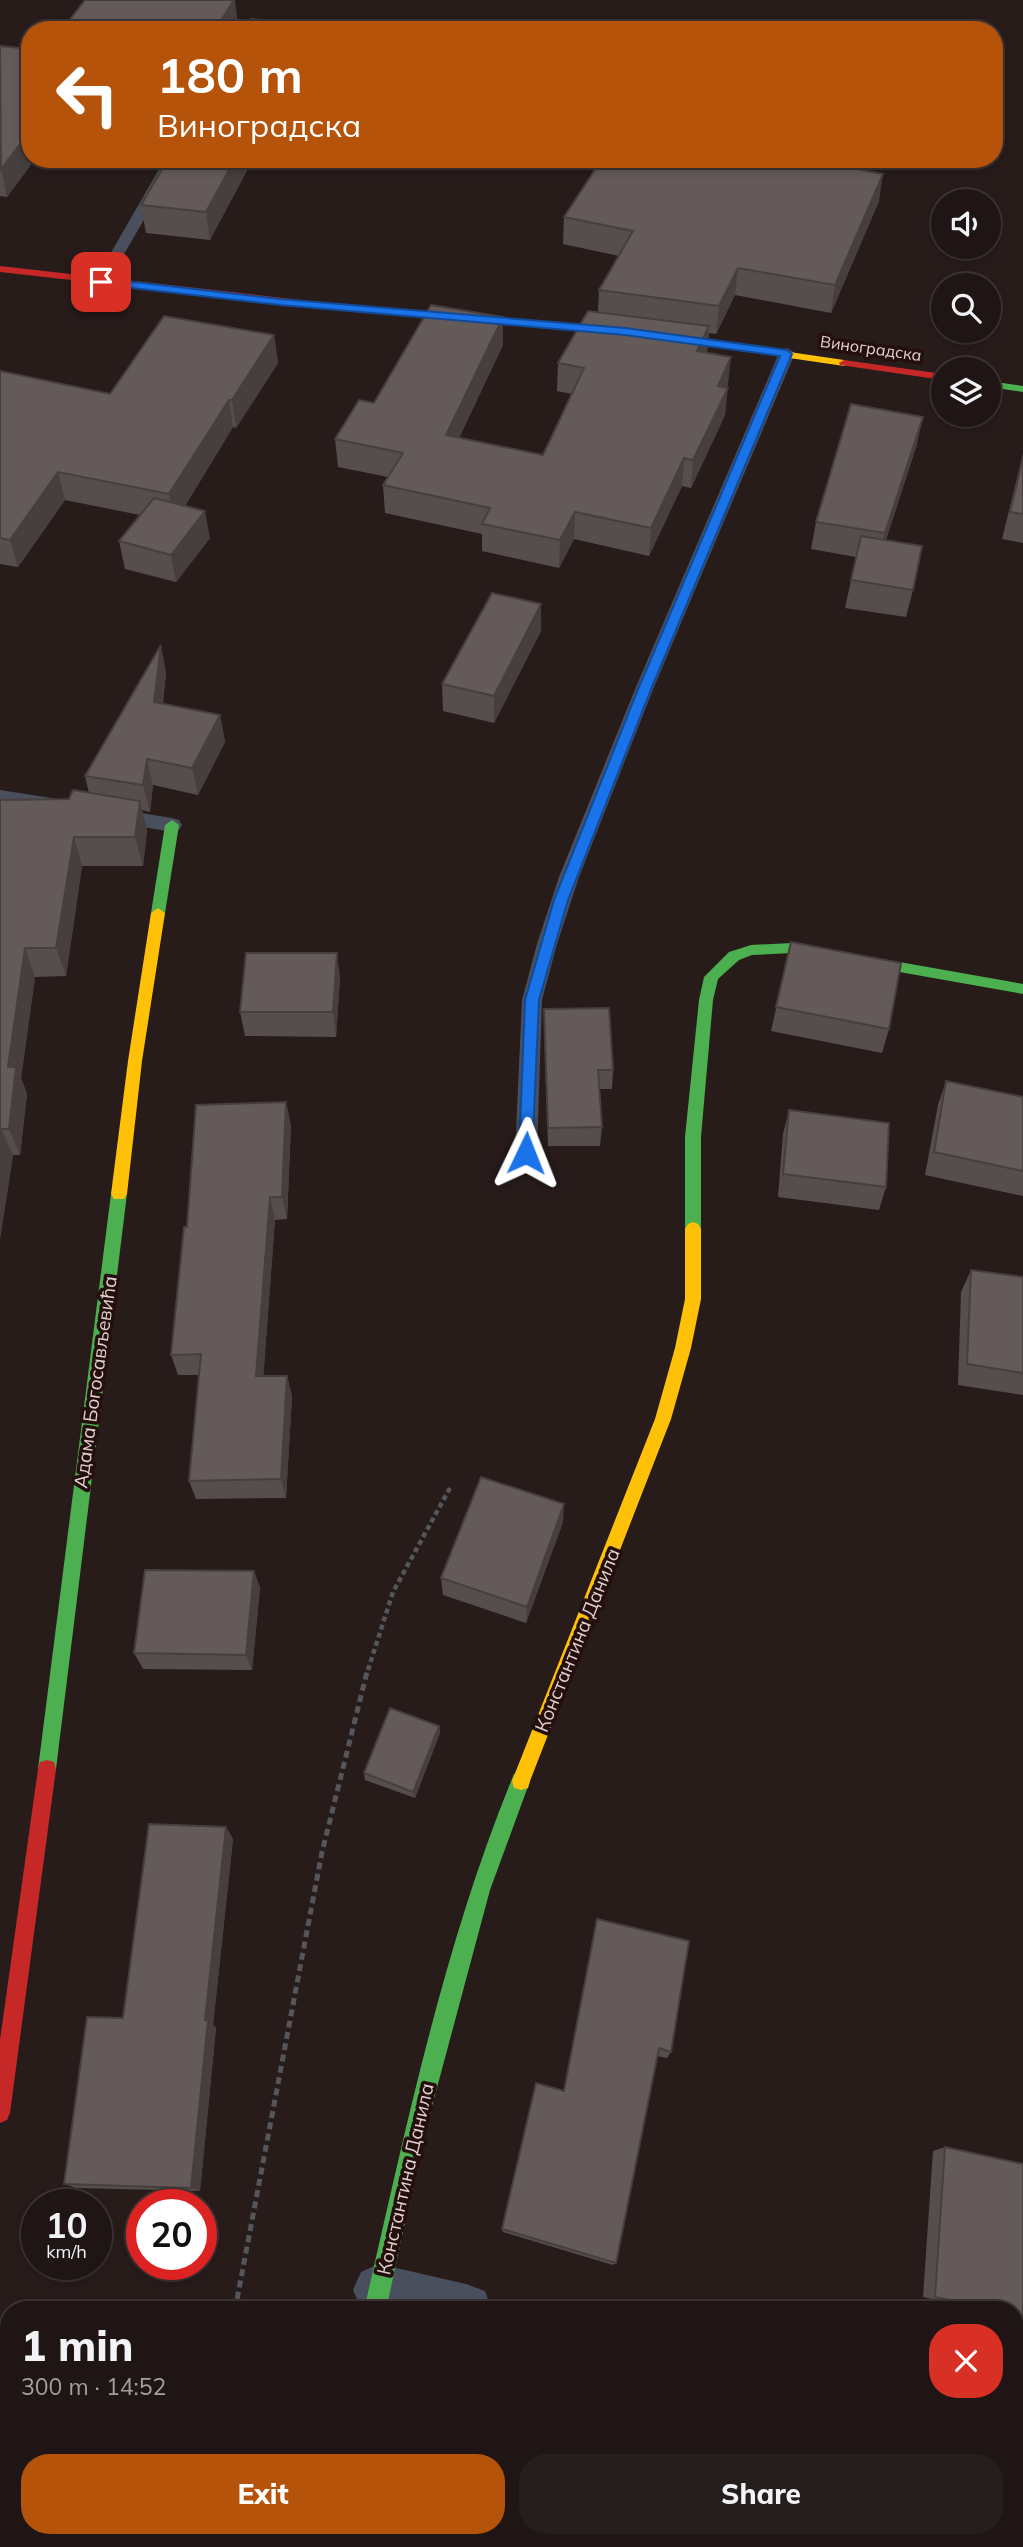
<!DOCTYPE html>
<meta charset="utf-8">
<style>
body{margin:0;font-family:Mulish,sans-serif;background:#261e1d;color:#f1f3f6;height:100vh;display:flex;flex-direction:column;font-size:26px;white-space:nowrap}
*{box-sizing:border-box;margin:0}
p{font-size:23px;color:#a19fa0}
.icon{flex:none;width:38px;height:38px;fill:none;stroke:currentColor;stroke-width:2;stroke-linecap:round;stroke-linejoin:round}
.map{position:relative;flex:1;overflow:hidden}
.drawer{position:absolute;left:0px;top:2301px;width:1024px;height:247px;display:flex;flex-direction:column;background:#1e1514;border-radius:28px 28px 0 0;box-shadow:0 4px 10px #0003,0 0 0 2px #3c3434}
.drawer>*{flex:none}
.hud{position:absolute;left:21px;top:21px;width:982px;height:147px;border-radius:28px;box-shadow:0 4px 10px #0003,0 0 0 2px #3c3434;background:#b45309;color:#fff;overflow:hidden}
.tools{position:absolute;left:931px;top:189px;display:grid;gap:14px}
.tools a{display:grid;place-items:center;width:70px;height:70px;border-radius:50%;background:#1e1514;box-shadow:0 4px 10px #0003,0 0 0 2px #3c3434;font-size:35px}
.speed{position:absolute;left:21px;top:2189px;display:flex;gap:14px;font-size:35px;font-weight:700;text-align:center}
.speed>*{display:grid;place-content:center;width:91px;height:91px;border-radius:50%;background:#1e1514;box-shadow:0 4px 10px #0003,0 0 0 2px #3c3434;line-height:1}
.speed small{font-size:18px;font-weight:400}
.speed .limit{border:10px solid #d22;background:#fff;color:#111}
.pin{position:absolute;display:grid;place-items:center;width:60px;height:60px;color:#fff;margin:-30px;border-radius:14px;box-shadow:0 4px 10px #0006}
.me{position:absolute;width:77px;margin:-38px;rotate:2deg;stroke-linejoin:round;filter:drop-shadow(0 0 5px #0008)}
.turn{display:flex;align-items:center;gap:24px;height:147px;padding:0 21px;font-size:32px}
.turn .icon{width:91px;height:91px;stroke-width:2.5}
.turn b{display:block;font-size:49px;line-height:60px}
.round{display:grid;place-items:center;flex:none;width:74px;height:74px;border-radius:28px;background:#261e1d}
.head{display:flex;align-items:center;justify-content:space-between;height:119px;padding:0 21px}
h1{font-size:42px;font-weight:800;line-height:52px}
.action{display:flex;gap:14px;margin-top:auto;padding:14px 21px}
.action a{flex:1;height:80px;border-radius:28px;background:#b45309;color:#fff;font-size:28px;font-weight:800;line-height:80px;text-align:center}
.action a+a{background:#261e1d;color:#f1f3f6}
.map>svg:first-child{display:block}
</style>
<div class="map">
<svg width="1023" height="2547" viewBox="0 0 1023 2547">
<rect width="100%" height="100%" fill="#281c1b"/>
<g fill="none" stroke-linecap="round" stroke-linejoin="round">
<polyline stroke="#55565c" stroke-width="4.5" stroke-dasharray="5 3.5" stroke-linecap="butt" points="368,1670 393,1592 451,1486"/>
<g stroke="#55565c" stroke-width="5" stroke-dasharray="7 4.5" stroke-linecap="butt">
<polyline points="235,2310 322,1852 368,1668"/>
<polyline points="189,2547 191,2539"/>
</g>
<g fill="#494f5c" fill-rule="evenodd">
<polygon points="165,159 179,159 108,282 101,286 96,285 94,282"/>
<polygon points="787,348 795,353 654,687 579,877 557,944 542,1000 537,1153 534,1159 526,1162 518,1159 515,1153 522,1000 537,944 559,877 636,687 779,353"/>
<polygon points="0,790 51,798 58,800 61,805 58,810 51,812 0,804"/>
<polygon points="116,809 172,818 179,820 182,825 179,830 172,832 109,821 106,816 109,811"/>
</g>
<g fill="#494f5c" fill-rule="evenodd">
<polygon points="379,2264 466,2284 485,2291 492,2310 364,2310 361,2308 353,2290 361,2272"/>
<polygon points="1015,2413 1023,2415 1023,2469 1015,2467"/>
<polygon points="291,2539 347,2539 345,2547 289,2547"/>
</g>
<g fill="#4caf50" fill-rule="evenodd">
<polygon points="989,381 1023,386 1023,392 989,387"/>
<polygon points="172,820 179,825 165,913 158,918 151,913 165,825"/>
<polygon points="792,943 1023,984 1023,994 792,953 752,955 739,960 718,979 713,1000 701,1137 701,1229 698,1234 688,1234 685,1229 685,1137 699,1000 704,977 729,952 751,945"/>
<polygon points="119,1188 124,1189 127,1194 56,1769 54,1776 47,1778 40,1776 38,1769 111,1194 114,1189"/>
<path d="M521 1772 528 1774 530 1781 490 1890 423 2140 386 2310H364C405 2132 444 1943 514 1774Z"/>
</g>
<g fill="#ffc107" fill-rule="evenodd">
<polygon points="337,304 625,328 844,360 849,363 844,366 625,334 333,309 333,305"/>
<polygon points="158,908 165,913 142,1061 127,1194 124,1199 114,1199 111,1194 128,1061 151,913"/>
<polygon points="693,1222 698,1224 701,1229 701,1299 691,1348 671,1419 530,1781 528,1788 521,1790 514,1788 512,1781 655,1419 675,1348 685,1299 685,1229 688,1224"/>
</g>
<g fill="#c62828" fill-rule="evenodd">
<polygon points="0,266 337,304 342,307 337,310 0,272"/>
<polygon points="844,360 943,374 943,380 840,365 839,363"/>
<polygon points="47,1760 54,1762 56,1769 10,2113 7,2120 0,2123 0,2040 38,1769 40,1762"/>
</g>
</g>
<g fill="#564d4d">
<polygon points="0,46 30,159 35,159 7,197 0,196"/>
<polygon points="253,159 210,240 146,233 141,205"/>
<polygon points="879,201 831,313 735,295 716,334 709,333 707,352 728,385 727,387 725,415 691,488 682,486 649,556 574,539 559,568 482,551 482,534 385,513 383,485 388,477 338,467 335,439 374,403 503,345 459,438 543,455 572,394 557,391 558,363 598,312 599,290 619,256 563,244 564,217"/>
<polygon points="274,335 278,363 236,428 233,427 185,506 210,538 176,582 125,569 119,541 140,515 65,500 18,567 0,564 0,371 110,394"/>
<polygon points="917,444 886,540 913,590 906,617 845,608 856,557 811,549 816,522"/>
<polygon points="1023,454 1023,543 1002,539"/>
<polygon points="541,631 494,723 443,711 442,684"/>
<polygon points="166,672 163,704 220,715 225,742 198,795 153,785 150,812 142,810 147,831 143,866 82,866 66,976 35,977 21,1078 27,1094 20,1155 13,1155 0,1239 0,800 69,799 89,793 85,776"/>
<polygon points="791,942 889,1029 882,1053 771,1031"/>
<polygon points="340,978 336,1037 245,1036 240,1012"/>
<polygon points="544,1009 613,1070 612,1089 599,1089 602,1127 600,1146 548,1146 544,1029"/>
<polygon points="946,1081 1023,1097 1023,1196 925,1175 938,1105"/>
<polygon points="286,1102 291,1126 287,1219 275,1220 263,1376 287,1376 292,1396 286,1498 196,1499 189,1481 199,1375 178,1375 171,1355 187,1227"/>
<polygon points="789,1110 886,1187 879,1210 778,1197 783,1134"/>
<polygon points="971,1270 1023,1277 1023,1395 958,1385 961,1292"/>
<polygon points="563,1522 526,1623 443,1595 441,1578"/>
<polygon points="254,1571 260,1588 252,1670 143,1669 134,1653"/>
<polygon points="439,1726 440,1733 415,1798 365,1780 364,1773"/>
<polygon points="226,1827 233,1839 213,2025 216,2028 200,2191 76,2188 64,2184 123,2018"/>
<polygon points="597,1919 671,2052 667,2058 657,2056 616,2263 613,2265 503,2232 502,2229 564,2091"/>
<polygon points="945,2147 1023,2164 1023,2320 1015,2318 1015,2310 979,2310 923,2297 933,2151"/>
<polygon points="763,2539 906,2539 906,2545 914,2547 762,2547"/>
</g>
<g fill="#463f3e">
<polygon points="235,0 238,26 236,30 215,30"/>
<polygon points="30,131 30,159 35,159 7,197 1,169"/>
<polygon points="235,159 253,159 210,240 206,212"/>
<polygon points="883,174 879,201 831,313 835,285"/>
<polygon points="738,268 735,295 716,334 719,306"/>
<polygon points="503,317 503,345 447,463 446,435"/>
<polygon points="709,326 707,353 697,351"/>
<polygon points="274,335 278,363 236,428 232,400"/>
<polygon points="731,357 728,385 715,413 718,386"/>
<polygon points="728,388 725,415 691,488 693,460"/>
<polygon points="229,400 233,427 175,522 169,494"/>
<polygon points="923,417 917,444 879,561 885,533"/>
<polygon points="684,458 682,486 649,556 651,528"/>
<polygon points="58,472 65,500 18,567 10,540"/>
<polygon points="205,511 210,538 176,582 171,555"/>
<polygon points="575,512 574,539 559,568 560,540"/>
<polygon points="541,604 541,631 494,723 494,696"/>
<polygon points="161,645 166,672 160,729 154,702"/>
<polygon points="220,715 225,742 198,795 192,768"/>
<polygon points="147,759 153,785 150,812 143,785"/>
<polygon points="140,801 147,831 143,866 135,837"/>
<polygon points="74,837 82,866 66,976 56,948"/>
<polygon points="25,948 35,977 21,1078 27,1094 20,1155 9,1129 8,1067"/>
<polygon points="337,953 340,978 336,1037 333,1012"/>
<polygon points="286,1102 291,1126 287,1219 282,1197"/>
<polygon points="1,1129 13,1155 0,1239 0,1137"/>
<polygon points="270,1197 275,1220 262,1396 256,1376"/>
<polygon points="287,1376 292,1396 286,1498 281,1479"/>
<polygon points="564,1504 563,1522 526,1623 527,1607"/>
<polygon points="254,1571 260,1588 252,1670 246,1655"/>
<polygon points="439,1726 440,1733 415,1798 413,1792"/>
<polygon points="226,1827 233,1839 213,2025 216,2028 200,2191 191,2188 205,2020"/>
<polygon points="134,2539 144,2539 143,2547 133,2547"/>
</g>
<g fill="#645a59" stroke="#463f3e" stroke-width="2">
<polygon points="85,0 234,0 215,30 62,30"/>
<polygon points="251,19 309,25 306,30 244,30"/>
<polygon points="0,46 30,49 30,131 1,169"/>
<polygon points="168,159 235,159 206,212 141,205"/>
<polygon points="602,159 806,159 883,174 835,285 738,268 719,306 599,290 633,231 564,217"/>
<polygon points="431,305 503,317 446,435 543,455 584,368 558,363 588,311 709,326 697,351 731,357 718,386 728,388 693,460 684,458 651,528 575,512 560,540 482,524 490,508 383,485 403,453 335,439 359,400 374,403"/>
<polygon points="164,316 274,335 232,400 229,400 169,494 58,472 10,540 0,538 0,371 110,394"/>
<polygon points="851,404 923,417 885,533 816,522"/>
<polygon points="1023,458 1023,514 1010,512"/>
<polygon points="154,498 205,511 171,555 119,541"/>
<polygon points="861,536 922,546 913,590 851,580"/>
<polygon points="492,593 541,604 494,696 442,684"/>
<polygon points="161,645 154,702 220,715 192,768 147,759 143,785 85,776"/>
<polygon points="73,790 140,801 135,837 74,837 56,948 25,948 8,1067 16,1067 9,1129 1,1129 0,1137 0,800 69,799"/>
<polygon points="791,942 901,963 889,1029 776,1007"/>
<polygon points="246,953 337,953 333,1012 240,1012"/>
<polygon points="609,1008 613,1070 598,1070 602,1127 548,1128 544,1009"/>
<polygon points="946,1081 1023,1097 1023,1171 934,1152"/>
<polygon points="286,1102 282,1197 270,1197 256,1376 287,1376 281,1479 189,1481 201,1354 171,1355 184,1227 187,1227 196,1105"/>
<polygon points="789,1110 889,1123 886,1187 783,1174"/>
<polygon points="971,1270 1023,1277 1023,1373 967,1364"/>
<polygon points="481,1477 564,1504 527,1607 441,1578"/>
<polygon points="145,1570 254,1571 246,1655 134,1653"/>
<polygon points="390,1708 439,1726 413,1792 364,1773"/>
<polygon points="149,1824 226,1827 205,2020 208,2020 191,2188 64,2184 87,2017 123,2018"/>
<polygon points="597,1919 689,1941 671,2052 659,2048 616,2263 502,2229 536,2083 564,2091"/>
<polygon points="945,2147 1023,2164 1023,2317 1015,2315 1015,2310 993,2310 935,2297"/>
<polygon points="16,2539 134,2539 133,2547 15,2547"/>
<polygon points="413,2539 592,2539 591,2547 412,2547"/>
<polygon points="777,2539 906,2539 906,2547 776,2547"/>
</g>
<polygon fill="#1a73e8" stroke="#114b97" stroke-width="2" points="101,278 280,299 625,328 787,350 792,354 652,687 568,900 539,1000 532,1158 521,1158 519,1153 525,1000 554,900 639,687 780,356 625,335 280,305 97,284 95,282"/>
<g text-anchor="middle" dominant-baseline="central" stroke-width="7" stroke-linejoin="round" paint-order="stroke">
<g font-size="16" fill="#e1d1cf" stroke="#240f0d">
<text transform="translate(871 348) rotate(8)">Виноградска</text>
</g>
<g font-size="19" fill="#e1d1cf" stroke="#240f0d">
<text transform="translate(95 1382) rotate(-82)">Адама Богосављевића</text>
<text transform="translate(577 1640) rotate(-68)">Константина Данила</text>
<text transform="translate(405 2179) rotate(-77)">Константина Данила</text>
</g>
</g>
</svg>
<div class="tools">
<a><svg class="icon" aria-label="sound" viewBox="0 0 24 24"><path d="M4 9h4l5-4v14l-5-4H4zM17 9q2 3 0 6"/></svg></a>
<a><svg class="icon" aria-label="search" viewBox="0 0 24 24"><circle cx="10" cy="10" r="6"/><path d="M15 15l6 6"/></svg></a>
<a><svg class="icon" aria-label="layers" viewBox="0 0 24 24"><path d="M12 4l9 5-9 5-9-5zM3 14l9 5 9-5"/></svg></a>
</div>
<div class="speed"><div>10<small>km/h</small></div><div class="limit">20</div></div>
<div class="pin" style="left:101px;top:282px;background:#d93025"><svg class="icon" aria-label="arrive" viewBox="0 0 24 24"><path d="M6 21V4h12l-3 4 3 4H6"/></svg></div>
<svg class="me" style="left:526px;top:1153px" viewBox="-20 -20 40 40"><path d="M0-17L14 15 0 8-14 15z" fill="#1a73e8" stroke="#fff" stroke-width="4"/></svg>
<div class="hud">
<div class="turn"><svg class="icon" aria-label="left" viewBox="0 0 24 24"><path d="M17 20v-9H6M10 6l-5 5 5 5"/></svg><div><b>180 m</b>Виноградска</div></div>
</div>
<section class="drawer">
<div class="head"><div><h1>1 min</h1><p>300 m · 14:52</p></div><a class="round" style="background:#d93025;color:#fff"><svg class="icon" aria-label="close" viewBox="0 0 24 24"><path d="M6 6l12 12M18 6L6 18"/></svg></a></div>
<div class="action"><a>Exit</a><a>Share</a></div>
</section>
</div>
